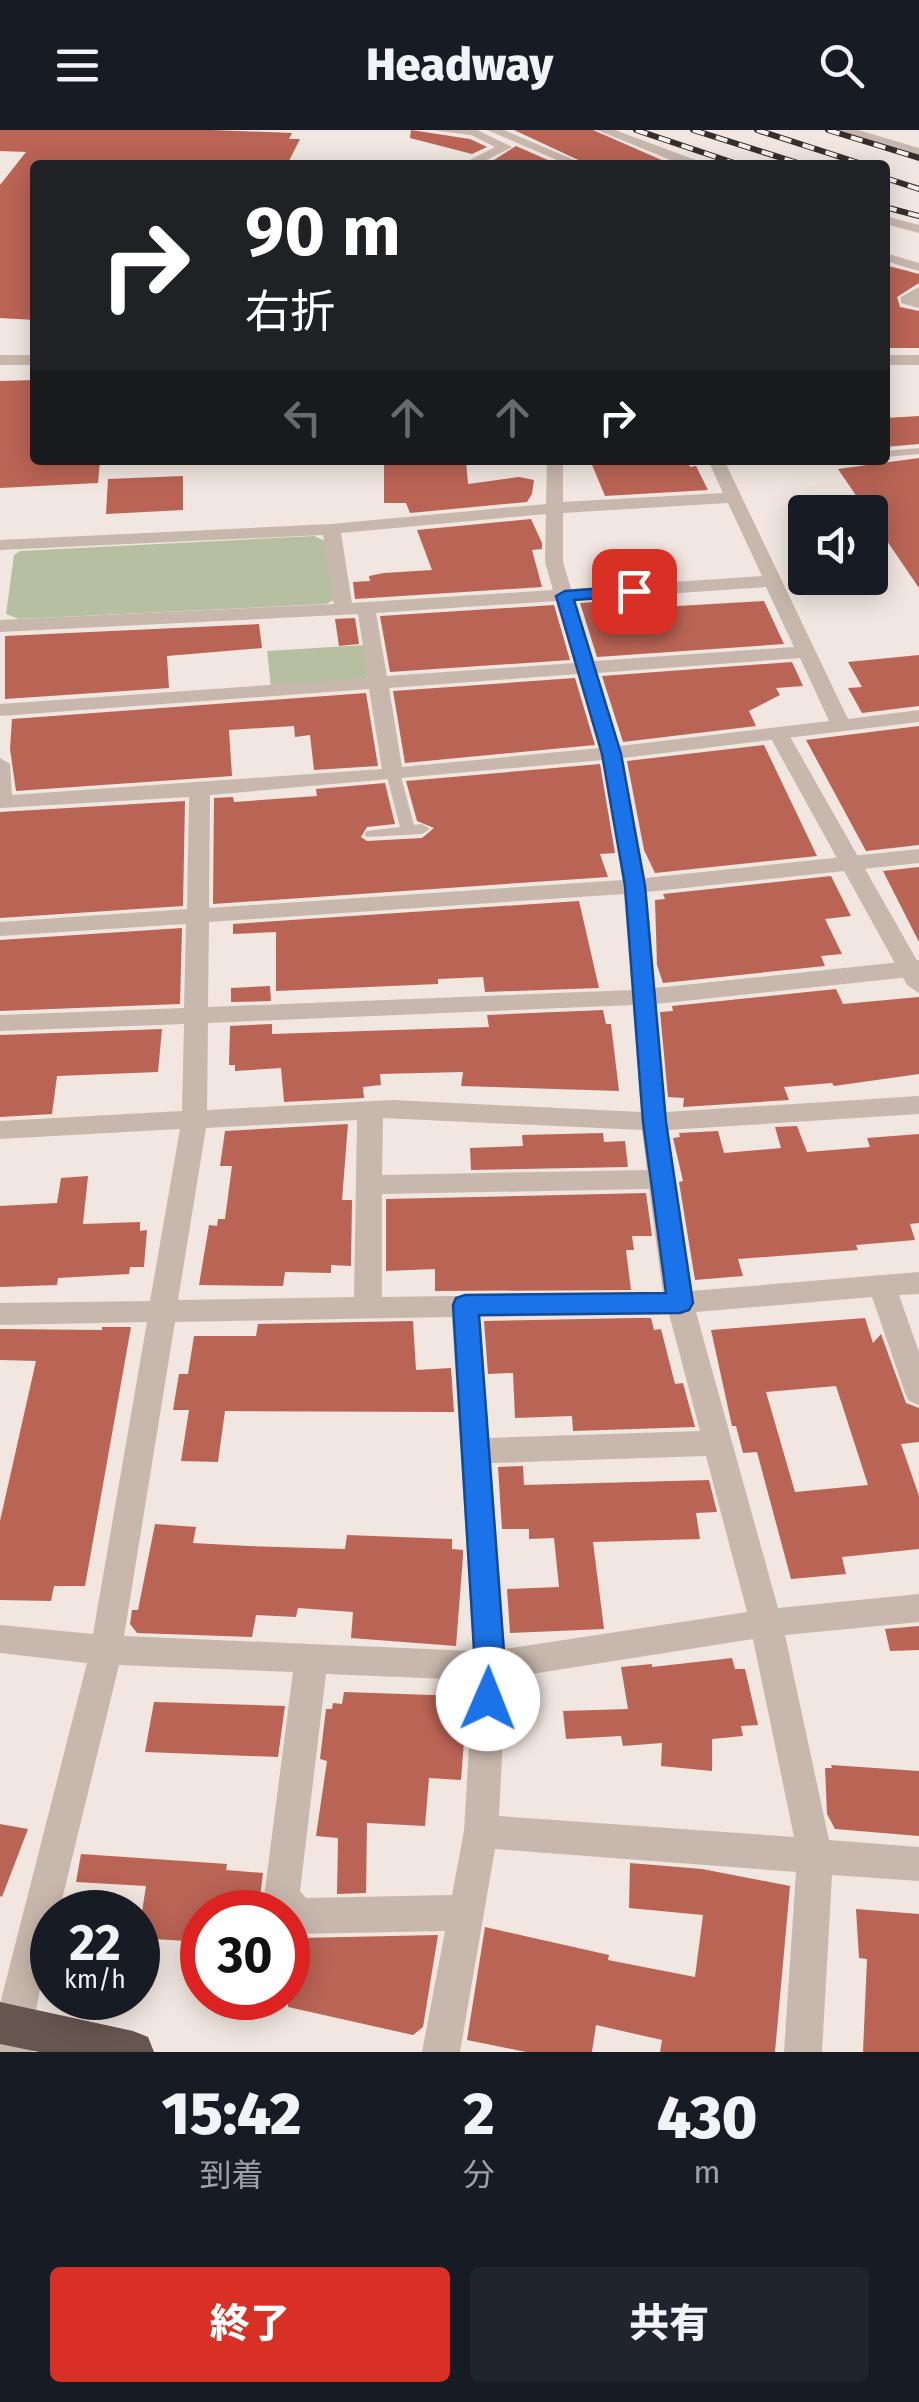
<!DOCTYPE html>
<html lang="ja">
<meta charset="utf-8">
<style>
body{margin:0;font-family:"Fira Sans","Noto Sans JP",sans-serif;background:#20242c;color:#f1f3f6;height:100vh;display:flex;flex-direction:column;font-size:38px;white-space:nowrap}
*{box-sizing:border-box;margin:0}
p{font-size:32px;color:#9ea1a6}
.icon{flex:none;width:55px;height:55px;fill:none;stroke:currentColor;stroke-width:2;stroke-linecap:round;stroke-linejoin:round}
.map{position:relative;height:1922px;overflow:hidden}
.drawer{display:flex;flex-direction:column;background:#171b24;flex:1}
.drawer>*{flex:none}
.hud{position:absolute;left:30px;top:30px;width:860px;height:305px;border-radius:10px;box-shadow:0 5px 25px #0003;background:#202124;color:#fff;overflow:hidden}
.buttons{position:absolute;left:788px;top:365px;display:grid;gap:20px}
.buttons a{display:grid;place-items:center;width:100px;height:100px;border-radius:10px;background:#171b24;box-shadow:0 5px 25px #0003;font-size:50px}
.speed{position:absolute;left:30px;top:1760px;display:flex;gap:20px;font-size:50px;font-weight:700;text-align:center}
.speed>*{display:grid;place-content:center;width:130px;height:130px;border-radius:50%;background:#171b24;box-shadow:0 5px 25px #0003;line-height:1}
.speed small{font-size:25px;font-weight:400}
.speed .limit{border:15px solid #d22;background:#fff;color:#111}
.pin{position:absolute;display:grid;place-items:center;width:85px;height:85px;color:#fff;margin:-42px;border-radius:20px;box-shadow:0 5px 15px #0006}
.me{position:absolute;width:110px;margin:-55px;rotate:1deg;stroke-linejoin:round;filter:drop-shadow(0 0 8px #0008)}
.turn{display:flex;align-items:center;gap:35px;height:210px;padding:0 50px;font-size:45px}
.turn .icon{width:130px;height:130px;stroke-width:2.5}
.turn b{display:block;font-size:70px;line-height:85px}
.lanes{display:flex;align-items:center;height:95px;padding:0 50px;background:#0003;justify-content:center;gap:50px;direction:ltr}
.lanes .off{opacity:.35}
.eta{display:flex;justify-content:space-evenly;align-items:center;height:170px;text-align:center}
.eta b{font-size:60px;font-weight:800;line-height:70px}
.button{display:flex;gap:20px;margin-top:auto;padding:20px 50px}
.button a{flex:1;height:115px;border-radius:10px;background:#d93025;color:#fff;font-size:40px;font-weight:800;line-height:115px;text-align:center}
.button a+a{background:#20242c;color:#f1f3f6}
header{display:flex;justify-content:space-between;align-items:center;height:130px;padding:0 50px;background:#171b24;font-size:45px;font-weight:800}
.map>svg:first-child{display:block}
</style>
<header><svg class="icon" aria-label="menu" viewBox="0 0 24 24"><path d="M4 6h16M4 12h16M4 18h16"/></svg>Headway<svg class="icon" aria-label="search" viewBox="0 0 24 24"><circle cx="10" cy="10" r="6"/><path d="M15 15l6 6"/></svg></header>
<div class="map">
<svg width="919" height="1922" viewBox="0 0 919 1922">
<rect width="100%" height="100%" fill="#f1e7e0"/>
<g fill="#b7bfa1">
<polygon points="314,406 325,411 334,470 326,474 19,489 6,484 14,425 20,421"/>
<polygon points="365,515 369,546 363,551 271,557 267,521"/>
</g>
<g fill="#ba6455" fill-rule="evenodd">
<polygon points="0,0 212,0 292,3 289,9 300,9 287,35 35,35 35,190 0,188 0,55 26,22 0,21"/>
<polygon points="411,0 470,9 487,17 472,24 410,8"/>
<polygon points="514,0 593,0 673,35 589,35"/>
<polygon points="516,16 559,35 512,35 494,30"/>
<polygon points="885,135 919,144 919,153 897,167 900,177 919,181 919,218 885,218"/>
<polygon points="35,250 35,330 100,330 98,353 0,358 0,251"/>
<polygon points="919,286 919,314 885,317 885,288"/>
<polygon points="919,328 919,458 838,339"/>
<polygon points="384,330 466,330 468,354 519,347 534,350 532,364 527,372 410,383 406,373 384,373"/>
<polygon points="590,330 687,330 690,337 696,336 708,360 605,366"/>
<polygon points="183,346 183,380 106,384 108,349"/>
<polygon points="531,389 542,413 542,419 532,420 542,457 355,469 353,452 370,451 369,446 384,443 432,440 417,400"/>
<polygon points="656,468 660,477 764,471 784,514 597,527 580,473"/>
<polygon points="554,475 570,530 390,542 380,486"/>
<polygon points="355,488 359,514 339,516 335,489"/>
<polygon points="259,494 262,518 167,526 169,558 5,569 5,506"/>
<polygon points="919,525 919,576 862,583 848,558 862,557 848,532"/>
<polygon points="792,532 803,556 776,558 780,565 749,581 756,596 623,612 602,546"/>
<polygon points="575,548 595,615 405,633 393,561"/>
<polygon points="366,563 378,636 314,640 310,605 295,607 294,596 229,600 232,646 16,661 10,619 12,589"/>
<polygon points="919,596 919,715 866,721 806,610"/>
<polygon points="764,615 817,726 655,743 644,720 627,631"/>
<polygon points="600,634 615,723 600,724 608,747 213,774 214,668 233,667 234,672 317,666 316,659 385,653 395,694 367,697 361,707 367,711 422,708 434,698 417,691 406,651"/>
<polygon points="185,671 183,776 0,788 0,682"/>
<polygon points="919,737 919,812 883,741"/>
<polygon points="831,746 851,786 825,789 842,824 821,826 825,836 663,853 657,835 655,770 665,769 663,764"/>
<polygon points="579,771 599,858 485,862 483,847 438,849 438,854 276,861 276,802 233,804 233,794"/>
<polygon points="182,798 180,874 0,881 0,810"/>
<polygon points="270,856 271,871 231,872 231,858"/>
<polygon points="836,859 843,874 919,867 919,944 834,956 832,953 784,957 789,970 683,977 684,968 668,967 660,882 673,881 672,876"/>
<polygon points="603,880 606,894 611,894 619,961 461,956 463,942 380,944 381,955 363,957 364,968 284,972 281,938 235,941 235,935 229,935 230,896 272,894 272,904 489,897 487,885"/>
<polygon points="162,899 158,942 57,946 52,984 0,987 0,905"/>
<polygon points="348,994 342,1070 352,1070 351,1136 331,1135 331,1143 285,1142 283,1156 199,1155 209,1095 217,1096 218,1089 225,1089 232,1036 220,1036 225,1001"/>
<polygon points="797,996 807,1022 870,1017 867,1008 919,1004 919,1093 910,1094 915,1110 856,1115 858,1120 738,1129 743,1146 695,1150 679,1052 683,1051 673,1008 680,1007 679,1003 718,1001 724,1023 781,1018 775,997"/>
<polygon points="603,1003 604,1012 625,1011 628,1037 471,1040 470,1018 523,1016 522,1005"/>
<polygon points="88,1046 83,1094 140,1092 140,1101 147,1100 144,1137 130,1137 129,1144 58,1148 57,1155 0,1157 0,1076 57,1073 61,1048"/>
<polygon points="646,1063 652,1106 632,1106 634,1120 626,1120 631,1160 435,1161 435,1139 386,1141 386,1069"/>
<polygon points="634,1188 651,1188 654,1200 661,1199 675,1254 683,1253 695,1297 573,1301 572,1286 515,1288 513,1243 488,1244 484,1191"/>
<path d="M865 1188 873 1213 881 1204 906 1273 919 1278V1312L901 1314 919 1366V1419L842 1427 846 1444 791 1449 757 1322 743 1323 736 1296H732L711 1200ZM836 1256 868 1355 795 1362 766 1262Z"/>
<polygon points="413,1191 416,1240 451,1238 454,1282 225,1281 218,1332 181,1331 189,1280 173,1280 179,1244 188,1244 194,1206 256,1206 258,1194"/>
<polygon points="102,1197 131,1197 85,1456 54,1456 51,1471 0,1470 0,1391 36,1231 0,1230 0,1199 102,1200"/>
<polygon points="523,1336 524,1355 709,1350 717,1382 696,1383 700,1409 593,1412 604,1499 510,1503 507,1459 559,1457 554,1408 529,1409 529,1399 502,1399 498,1337"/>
<polygon points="155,1394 196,1397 193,1413 248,1416 345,1419 347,1405 452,1409 452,1419 463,1420 463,1426 456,1516 351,1508 353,1482 298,1478 296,1487 256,1485 252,1507 137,1503 130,1494 132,1480 138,1480"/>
<polygon points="919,1496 919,1520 890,1521 885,1499"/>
<polygon points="732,1528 735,1539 745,1539 758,1595 741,1596 743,1606 712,1609 712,1641 661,1636 662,1613 623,1616 621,1606 566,1609 563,1581 628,1579 621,1537 652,1534 652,1537"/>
<polygon points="344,1562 461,1566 458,1611 464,1611 461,1650 429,1648 425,1696 367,1693 366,1763 337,1764 338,1708 316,1706 327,1631 320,1629 326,1579 332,1579 333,1573 342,1574"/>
<polygon points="154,1572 285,1576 278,1627 145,1622"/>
<polygon points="831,1635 919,1641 919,1706 835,1699 827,1684 825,1638 832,1638"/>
<polygon points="0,1694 28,1699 2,1767 0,1766"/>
<polygon points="81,1724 227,1734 226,1740 263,1743 260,1767 268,1782 202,1782 202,1812 138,1808 146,1756 76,1752"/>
<polygon points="630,1733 702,1739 790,1756 775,1922 660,1922 662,1910 596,1895 592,1922 526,1922 467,1910 485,1797 609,1825 608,1830 695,1847 703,1785 629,1778"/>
<polygon points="856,1779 919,1784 919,1922 863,1922 867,1829 859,1828"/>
<polygon points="288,1804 298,1808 438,1805 423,1897 413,1905 288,1877"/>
</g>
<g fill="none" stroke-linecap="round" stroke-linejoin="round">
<g fill="#c8b7ad" fill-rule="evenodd">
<polygon points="919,318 919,324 885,327 885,321"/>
<path d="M822 330C816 335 801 337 795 331Z"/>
<polygon points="393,639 400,643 414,695 422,694 430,699 422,704 367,707 364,704 367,701 400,697 386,643"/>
</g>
<g fill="#c8b7ad" fill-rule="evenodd">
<polygon points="433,0 475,0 476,1 470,5"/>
<polygon points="597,0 615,0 701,32 683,35"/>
<polygon points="839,0 858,0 919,18 919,26"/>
<polygon points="885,86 919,95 919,103 885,94"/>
<polygon points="919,157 919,178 901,173 901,167"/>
<path d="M547 330H563V372L723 363 708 330H724L848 589 919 580V592L623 628 645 748 919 719V733L647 762 655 858 919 830V846L656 874 666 982 919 966V984L668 1000 691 1161 919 1142V1164L899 1165 919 1222V1275L909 1271 905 1263 872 1167 696 1182 778 1478 919 1464V1492L785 1505 829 1710 919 1717V1751L832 1745 822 1922H784L796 1742 495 1719 460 1922H422L445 1801 298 1804 288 1800V1782H272L264 1767 293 1542 119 1535 59 1782H52C52 1830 31 1874 33 1922H0V1874L87 1533 0 1523V1495L93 1504 147 1192 0 1195V1173L150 1171 180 999 0 1009V991L182 981 184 894 0 901V885L184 878 186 794 0 806V792L187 779 189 667 0 678V628L10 634 12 665 382 639 369 559 0 586V574L368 548 358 484 0 502V490L334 474 323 405 0 420V410L331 394 546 374ZM728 373 762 446 571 459 563 432V383ZM546 384 545 432 553 460 352 473 341 403ZM766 457 794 517 594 531 575 470ZM557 471 575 533 387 546 376 483ZM800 528 829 591 620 616 597 543ZM578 544 600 618 402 637 389 558ZM603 630 623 750 209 778 210 665ZM624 764 632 860 208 877 209 792ZM633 875 641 982 393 970 207 980 208 893ZM383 988 642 1000 647 1040 382 1045ZM357 990 354 1167 178 1170 206 998ZM649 1059 663 1163 382 1167V1064ZM669 1184 700 1301 489 1308 480 1187ZM452 1187 473 1521 124 1506 175 1192ZM706 1326 747 1482 505 1519 491 1333ZM753 1509 794 1707 499 1686 506 1548ZM326 1544 473 1550 464 1701 452 1765 306 1768 300 1761Z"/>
</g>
<g fill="#c8b7ad" fill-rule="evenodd">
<polygon points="461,0 477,0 512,17 477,35 460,35 495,17"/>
<polygon points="487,0 504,0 586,35 569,35"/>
<polygon points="885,123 919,133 919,141 885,131"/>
<rect x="0" y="225" width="35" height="10"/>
<rect x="885" y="225" width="34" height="10"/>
<polygon points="779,599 789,605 919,834 919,863 907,855 769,605"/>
</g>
<polygon fill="#675650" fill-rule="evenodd" points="0,1872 133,1901 148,1907 154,1922 39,1922 0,1914"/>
<defs>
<g id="rail">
<polyline points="636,0 740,35"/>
<polyline points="693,0 804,35"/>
<polyline points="757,0 865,35"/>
<polyline points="828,0 919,28"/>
<polyline points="885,48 919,59"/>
<polyline points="885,77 919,86"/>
</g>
</defs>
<use href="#rail" stroke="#372e2b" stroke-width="6"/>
<use href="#rail" stroke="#f9f2ec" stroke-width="4" stroke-dasharray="12" stroke-linecap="butt"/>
</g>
<polygon fill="#1a73e8" stroke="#114b97" stroke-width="2.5" points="634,456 640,457 640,465 574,470 621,624 645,756 666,992 693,1173 689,1180 680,1183 479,1185 505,1536 503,1569 499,1579 488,1583 477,1579 473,1569 475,1536 453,1175 456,1168 465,1165 666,1163 643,992 625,756 602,624 556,466 565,461"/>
</svg>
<div class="buttons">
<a><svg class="icon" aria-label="sound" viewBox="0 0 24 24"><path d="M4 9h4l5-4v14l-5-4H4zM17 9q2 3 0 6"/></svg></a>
</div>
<div class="speed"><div>22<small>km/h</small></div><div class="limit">30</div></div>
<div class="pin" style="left:634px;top:461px;background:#d93025"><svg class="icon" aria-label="arrive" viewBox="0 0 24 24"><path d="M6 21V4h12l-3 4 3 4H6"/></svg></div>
<svg class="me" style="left:488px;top:1569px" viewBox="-20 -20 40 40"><circle r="19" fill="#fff"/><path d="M0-13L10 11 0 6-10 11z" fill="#1a73e8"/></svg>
<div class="hud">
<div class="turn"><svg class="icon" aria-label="right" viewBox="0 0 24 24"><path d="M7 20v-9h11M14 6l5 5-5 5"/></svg><div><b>90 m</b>右折</div></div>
<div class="lanes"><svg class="icon off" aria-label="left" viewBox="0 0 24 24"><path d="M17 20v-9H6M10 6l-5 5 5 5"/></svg><svg class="icon off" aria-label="ahead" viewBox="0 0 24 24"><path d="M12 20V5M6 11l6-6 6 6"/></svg><svg class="icon off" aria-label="ahead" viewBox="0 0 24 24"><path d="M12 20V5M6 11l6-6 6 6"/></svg><svg class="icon" aria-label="right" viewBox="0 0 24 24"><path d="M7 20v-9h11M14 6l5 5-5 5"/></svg></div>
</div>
</div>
<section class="drawer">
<div class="eta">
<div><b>15:42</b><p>到着</p></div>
<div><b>2</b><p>分</p></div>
<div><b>430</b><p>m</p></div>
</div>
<div class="button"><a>終了</a><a>共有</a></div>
</section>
